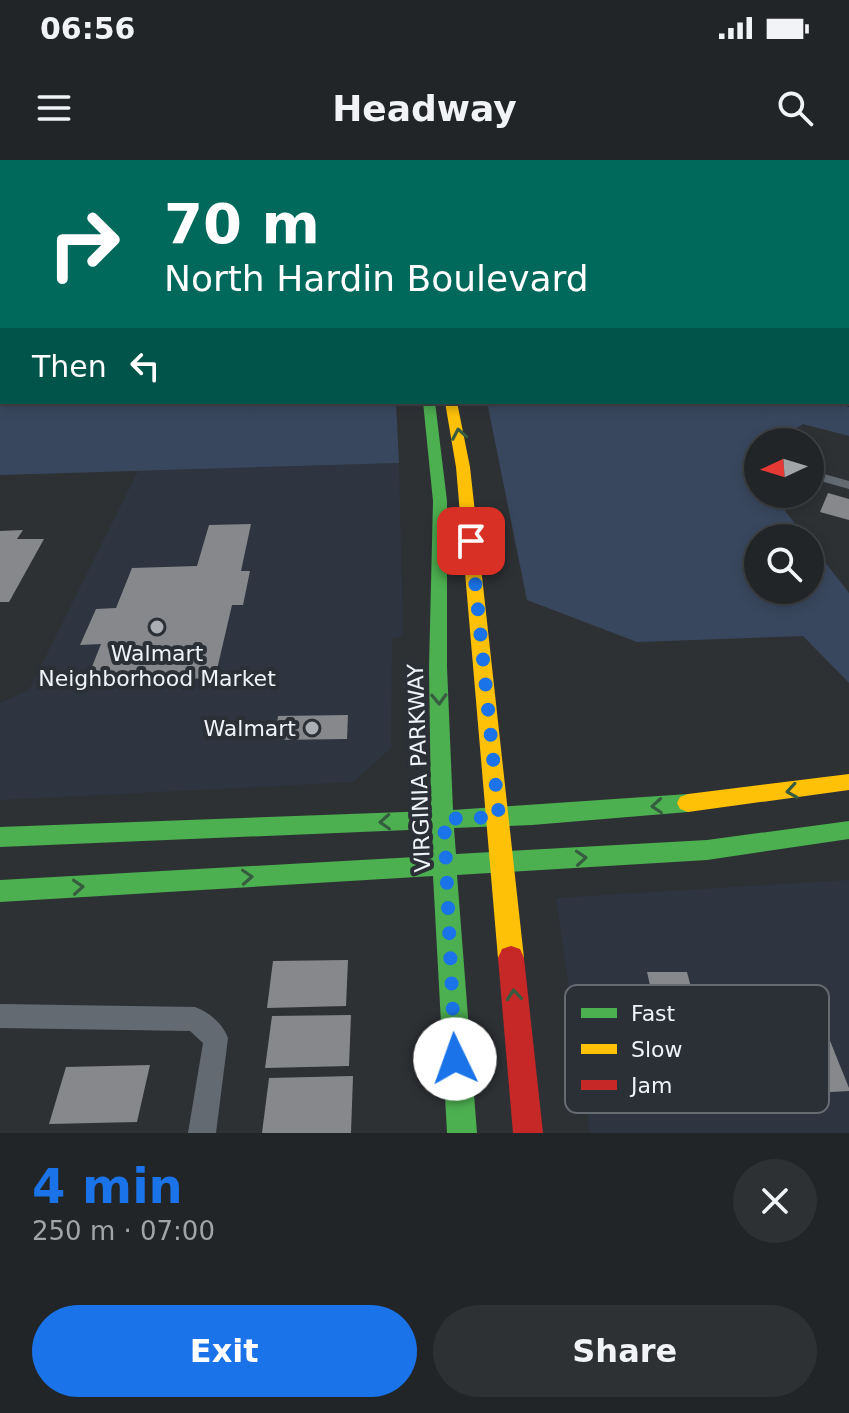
<!DOCTYPE html>
<meta charset="utf-8">
<style>
body{margin:0;font-family:"DejaVu Sans",sans-serif;background:#2e3133;color:#f1f3f6;height:100vh;display:flex;flex-direction:column;font-size:30px;white-space:nowrap}
*{box-sizing:border-box;margin:0}
p{font-size:26px;color:#a2a5a7}
.icon{flex:none;width:44px;height:44px;fill:none;stroke:currentColor;stroke-width:2;stroke-linecap:round;stroke-linejoin:round}
.map{position:relative;height:973px;overflow:hidden}
.panel{display:flex;flex-direction:column;background:#222527;flex:1}
.panel>*{flex:none}
.guide{position:absolute;left:0px;top:0px;width:850px;height:244px;box-shadow:0 4px 12px #0003,0 0 0 2px #3f4244;background:#00695c;color:#fff;overflow:hidden}
.needle{width:52px;rotate:266deg}
.tools{position:absolute;left:744px;top:268px;display:grid;gap:16px}
.tools a{display:grid;place-items:center;width:80px;height:80px;border-radius:50%;background:#222527;box-shadow:0 4px 12px #0003,0 0 0 2px #3f4244;font-size:40px}
.pin{position:absolute;display:grid;place-items:center;width:68px;height:68px;color:#fff;margin:-34px;border-radius:16px;box-shadow:0 4px 12px #0006}
.me{position:absolute;width:88px;margin:-44px;rotate:357deg;stroke-linejoin:round;filter:drop-shadow(0 0 6px #0008)}
.turn{display:flex;align-items:center;gap:28px;height:168px;padding:0 32px;font-size:36px}
.turn .icon{width:104px;height:104px;stroke-width:2.5}
.turn b{display:block;font-size:56px;line-height:68px}
.then{display:flex;align-items:center;height:76px;padding:0 32px;background:#0003;gap:16px;font-size:30px}
.round{display:grid;place-items:center;flex:none;width:84px;height:84px;border-radius:42px;background:#2e3133}
.head{display:flex;align-items:center;justify-content:space-between;height:136px;padding:0 32px}
h1{font-size:48px;font-weight:800;line-height:60px;color:#1a73e8}
.cta{display:flex;gap:16px;margin-top:auto;padding:16px 32px}
.cta a{flex:1;height:92px;border-radius:48px;background:#1a73e8;color:#fff;font-size:32px;font-weight:800;line-height:92px;text-align:center}
.cta a+a{background:#2e3133;color:#f1f3f6}
.status{display:flex;justify-content:space-between;align-items:center;height:56px;padding:0 40px;background:#222527;direction:ltr}
.status svg{height:22px;fill:currentColor}
header{display:flex;justify-content:space-between;align-items:center;height:104px;padding:0 32px;background:#222527;font-size:36px;font-weight:800}
.map>svg:first-child{display:block}
</style>
<div class="status"><b>06:56</b><svg viewBox="0 0 49 12"><path d="M0 12V9h3v3zM5 12V6h3v6zM10 12V3h3v9zM15 12V0h3v12zM26 1h20v11H26zM47 4h2v5h-2z"/></svg></div>
<header><svg class="icon" aria-label="menu" viewBox="0 0 24 24"><path d="M4 6h16M4 12h16M4 18h16"/></svg>Headway<svg class="icon" aria-label="search" viewBox="0 0 24 24"><circle cx="10" cy="10" r="6"/><path d="M15 15l6 6"/></svg></header>
<div class="map">
<svg width="849" height="973" viewBox="0 0 849 973">
<rect width="100%" height="100%" fill="#2e3134"/>
<g fill="#2e3541">
<polygon points="399,303 403,476 392,479 391,588 353,622 0,640 0,543 29,530 138,311"/>
<polygon points="849,720 849,973 590,973 556,738"/>
</g>
<g fill="#39475e">
<polygon points="0,120 2,242 396,242 399,303 0,315"/>
<polygon points="849,230 849,276 803,264 776,282 758,282 758,295 748,302 758,316 758,334 772,334 806,378 758,378 758,430 810,430 810,383 849,433 849,523 803,476 637,482 527,440 487,242 848,242"/>
</g>
<g fill="none" stroke-linecap="round" stroke-linejoin="round">
<polyline stroke="#111f33" stroke-width="4" points="841,242 849,245"/>
</g>
<g fill="#86888b">
<polygon points="828,333 849,339 849,360 820,352"/>
<polygon points="251,364 241,411 250,411 243,445 232,445 215,518 86,522 101,484 80,485 96,449 116,448 132,408 197,406 209,365"/>
<polygon points="23,370 17,379 44,379 9,442 0,442 0,371"/>
<polygon points="348,555 347,579 275,580 278,556"/>
<polygon points="348,800 346,846 267,848 273,801"/>
<polygon points="647,812 687,812 713,912 670,913"/>
<polygon points="808,826 849,928 849,931 795,934 758,828"/>
<polygon points="351,855 349,906 265,908 272,856"/>
<polygon points="150,905 137,962 49,964 66,907"/>
<polygon points="353,916 351,973 262,973 269,918"/>
</g>
<g fill="none" stroke-linecap="round" stroke-linejoin="round">
<g fill="#646a72" fill-rule="evenodd">
<rect x="848" y="127" width="1" height="4"/>
<rect x="848" y="158" width="1" height="6"/>
<rect x="848" y="198" width="1" height="6"/>
<polygon points="810,310 849,321 849,329 810,318"/>
<path d="M0 844 195 847C209 852 223 864 228 878L216 973H188L203 883 190 871 0 868Z"/>
</g>
<polygon fill="#4caf50" fill-rule="evenodd" points="423,242 435,242 447,341 447,507 453,650 688,634 696,637 699,643 696,649 688,652 532,665 454,668 456,694 707,680 849,661 849,679 707,700 457,715 477,973 447,973 433,716 0,742 0,720 433,696 432,669 0,687 0,667 431,651 429,507 433,341"/>
<g fill="#ffc107" fill-rule="evenodd">
<polygon points="445,242 457,242 470,307 524,798 520,807 511,810 502,807 498,798 456,307"/>
<polygon points="849,614 849,630 688,652 680,649 677,643 680,637 688,634"/>
</g>
<polygon fill="#c62828" fill-rule="evenodd" points="511,786 520,789 524,798 543,973 513,973 498,798 502,789"/>
</g>
<defs><path id="oneway-chevron" d="M-2-3.5L2.5 0L-2 3.5" fill="none" stroke-width="1.6" stroke-linecap="round" stroke-linejoin="round" transform="scale(2)"/></defs>
<g stroke="#375c40">
<use href="#oneway-chevron" transform="translate(459 274) rotate(-100)"/>
<use href="#oneway-chevron" transform="translate(439 539) rotate(88)"/>
<use href="#oneway-chevron" transform="translate(792 631) rotate(171)"/>
<use href="#oneway-chevron" transform="translate(657 646) rotate(176)"/>
<use href="#oneway-chevron" transform="translate(385 662) rotate(177)"/>
<use href="#oneway-chevron" transform="translate(581 698) rotate(-4)"/>
<use href="#oneway-chevron" transform="translate(247 717) rotate(-3)"/>
<use href="#oneway-chevron" transform="translate(78 727) rotate(-4)"/>
<use href="#oneway-chevron" transform="translate(514 835) rotate(-95)"/>
</g>
<linearGradient id="sky" x2="0" y2="1"><stop stop-color="#191b1d"/><stop offset="0.47" stop-color="#464e5c"/><stop offset="1" stop-color="#464e5c" stop-opacity="0"/></linearGradient>
<rect width="849" height="256" fill="url(#sky)"/>
<g fill="none" stroke-linecap="round" stroke-linejoin="round">
<polyline stroke="#1a73e8" stroke-width="14" stroke-dasharray="0 25.2" points="455,899 444,659 499,657 471,381"/>
</g>
<g fill="#abaeb3" stroke="#2b3037" stroke-width="3">
<circle cx="157" cy="467" r="8"/>
<circle cx="312" cy="568" r="8"/>
</g>
<g text-anchor="middle" dominant-baseline="central" stroke-width="8" stroke-linejoin="round" paint-order="stroke">
<g font-size="22" fill="#eff2f7" stroke="#2b3037">
<text x="157" y="493">Walmart<tspan x="157" dy="25">Neighborhood Market</tspan></text>
<text x="296" y="568" text-anchor="end">Walmart</text>
</g>
<g font-size="22" fill="#eff2f7" stroke="#2b3037">
<text transform="translate(419 608) rotate(-92)">VIRGINIA PARKWAY</text>
</g>
</g>
<rect x="565" y="825" width="264" height="128" rx="12" fill="#2b3037" stroke="#666a71" stroke-width="2"/>
<rect x="581" y="848" width="36" height="10" fill="#4caf50"/>
<rect x="581" y="884" width="36" height="10" fill="#ffc107"/>
<rect x="581" y="920" width="36" height="10" fill="#c62828"/>
<g font-size="22" fill="#eff2f7">
<text x="631" y="861">Fast</text>
<text x="631" y="897">Slow</text>
<text x="631" y="933">Jam</text>
</g>
</svg>
<div class="tools">
<a><svg class="needle" viewBox="-14 -14 28 28"><path d="M0-13l5 13h-10z" fill="#e53935"/><path d="M0 13l5-13h-10z" fill="#a2a5a7"/></svg></a>
<a><svg class="icon" aria-label="search" viewBox="0 0 24 24"><circle cx="10" cy="10" r="6"/><path d="M15 15l6 6"/></svg></a>
</div>
<div class="pin" style="left:471px;top:381px;background:#d93025"><svg class="icon" aria-label="arrive" viewBox="0 0 24 24"><path d="M6 21V4h12l-3 4 3 4H6"/></svg></div>
<svg class="me" style="left:455px;top:899px" viewBox="-20 -20 40 40"><circle r="19" fill="#fff"/><path d="M0-13L10 11 0 6-10 11z" fill="#1a73e8"/></svg>
<div class="guide">
<div class="turn"><svg class="icon" aria-label="right" viewBox="0 0 24 24"><path d="M7 20v-9h11M14 6l5 5-5 5"/></svg><div><b>70 m</b>North Hardin Boulevard</div></div>
<div class="then">Then<svg class="icon" aria-label="left" viewBox="0 0 24 24"><path d="M17 20v-9H6M10 6l-5 5 5 5"/></svg></div>
</div>
</div>
<section class="panel">
<div class="head"><div><h1>4 min</h1><p>250 m · 07:00</p></div><a class="round"><svg class="icon" aria-label="close" viewBox="0 0 24 24"><path d="M6 6l12 12M18 6L6 18"/></svg></a></div>
<div class="cta"><a>Exit</a><a>Share</a></div>
</section>
